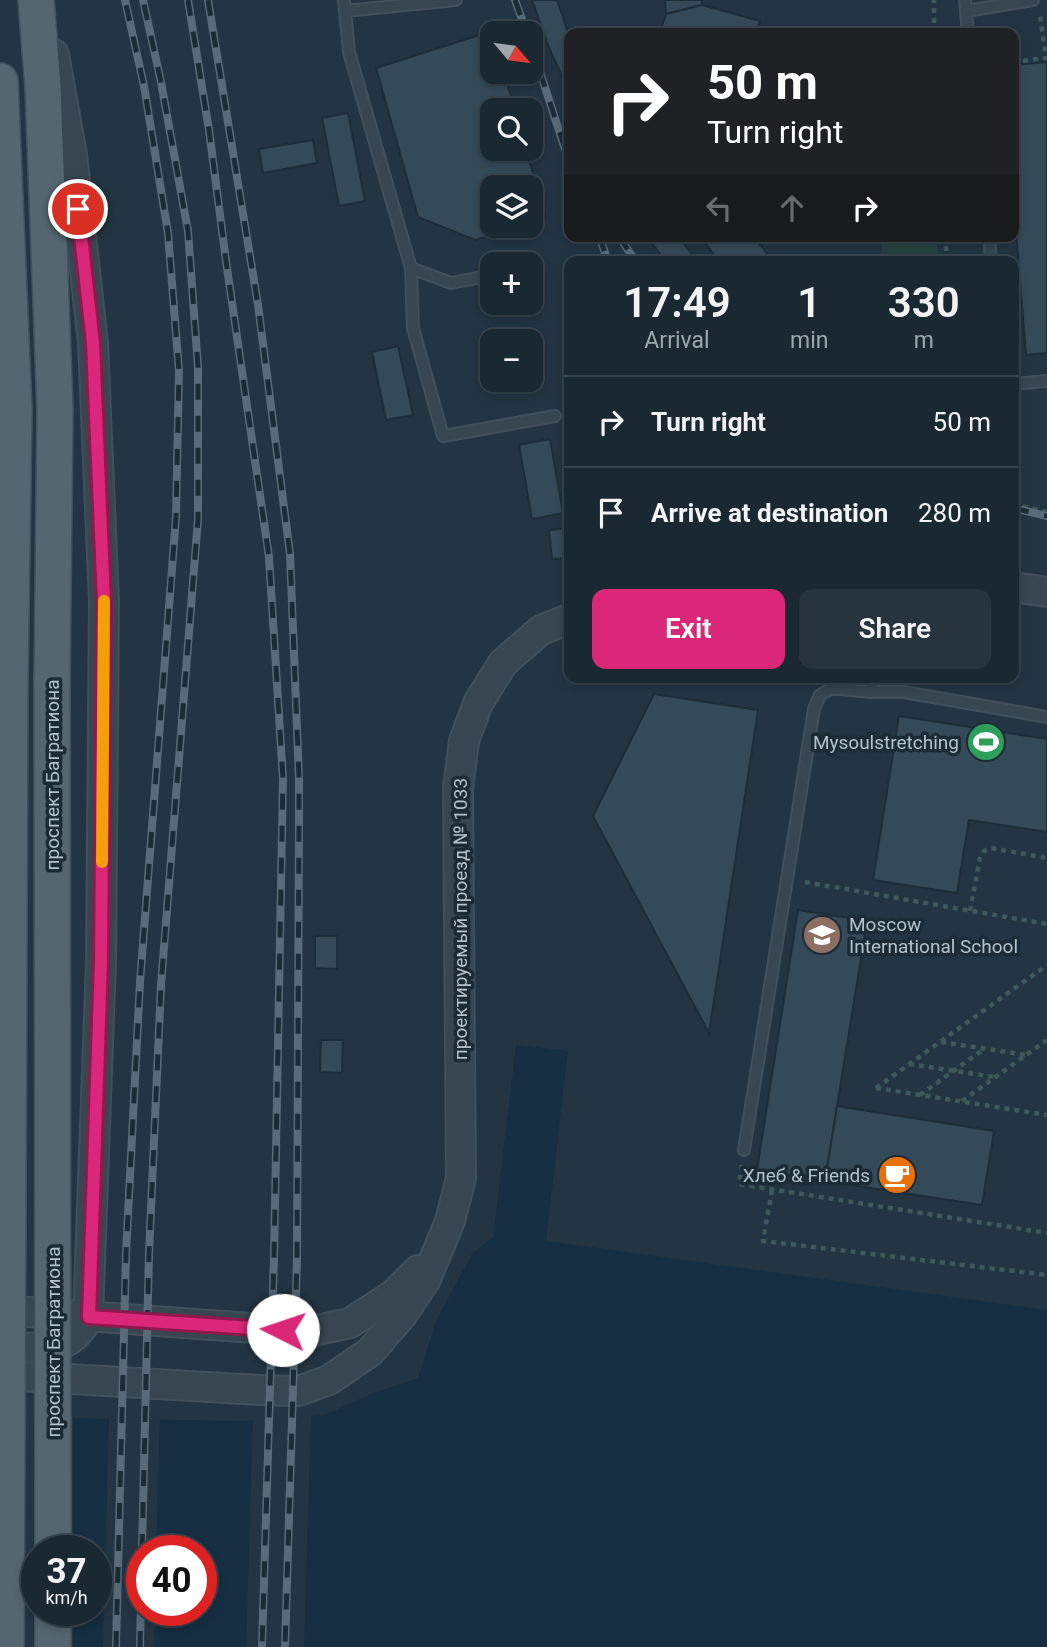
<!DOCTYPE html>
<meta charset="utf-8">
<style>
body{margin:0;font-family:Roboto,sans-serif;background:#27343e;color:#f1f3f6;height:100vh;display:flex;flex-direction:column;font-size:26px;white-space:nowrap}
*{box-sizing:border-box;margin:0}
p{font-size:23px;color:#9fa6ac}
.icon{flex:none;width:38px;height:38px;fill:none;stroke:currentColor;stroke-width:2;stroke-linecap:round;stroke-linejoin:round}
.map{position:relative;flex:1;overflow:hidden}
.side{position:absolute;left:564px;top:256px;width:455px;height:427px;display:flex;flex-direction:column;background:#1a2832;border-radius:14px;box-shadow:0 4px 10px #0003,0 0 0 2px #38444d}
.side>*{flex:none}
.top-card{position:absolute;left:564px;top:28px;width:455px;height:214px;border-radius:14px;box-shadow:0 4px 10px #0003,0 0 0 2px #38444d;background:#202124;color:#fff;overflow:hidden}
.needle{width:46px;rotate:119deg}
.controls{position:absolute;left:480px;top:21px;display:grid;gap:14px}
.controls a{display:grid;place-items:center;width:63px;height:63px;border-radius:14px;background:#1a2832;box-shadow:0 4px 10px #0003,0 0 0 2px #38444d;font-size:35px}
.speed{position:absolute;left:21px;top:1535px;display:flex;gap:14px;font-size:35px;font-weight:700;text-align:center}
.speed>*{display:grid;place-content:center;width:91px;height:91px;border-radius:50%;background:#1a2832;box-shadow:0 4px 10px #0003,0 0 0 2px #38444d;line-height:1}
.speed small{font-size:18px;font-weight:400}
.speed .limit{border:10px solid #d22;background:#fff;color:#111}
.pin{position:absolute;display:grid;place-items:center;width:60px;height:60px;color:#fff;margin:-30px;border:4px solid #fff;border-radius:50%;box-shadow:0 2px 7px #0007}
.me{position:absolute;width:77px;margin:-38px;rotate:274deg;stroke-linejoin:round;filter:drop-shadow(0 0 5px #0008)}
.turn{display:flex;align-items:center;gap:24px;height:147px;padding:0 28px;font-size:32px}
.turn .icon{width:91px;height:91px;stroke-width:2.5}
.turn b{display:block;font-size:49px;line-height:60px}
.lanes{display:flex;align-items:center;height:66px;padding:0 28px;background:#0003;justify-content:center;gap:35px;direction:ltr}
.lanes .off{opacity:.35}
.eta{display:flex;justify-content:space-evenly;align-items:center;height:119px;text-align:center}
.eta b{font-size:42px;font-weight:600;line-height:49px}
.primary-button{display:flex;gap:14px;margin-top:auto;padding:14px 28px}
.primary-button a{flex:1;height:80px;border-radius:14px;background:#db2777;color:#fff;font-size:28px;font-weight:600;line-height:80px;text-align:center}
.primary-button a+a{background:#27343e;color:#f1f3f6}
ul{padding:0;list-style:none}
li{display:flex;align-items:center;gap:21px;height:91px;padding:0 28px;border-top:2px solid #38444d}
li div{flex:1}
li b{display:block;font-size:26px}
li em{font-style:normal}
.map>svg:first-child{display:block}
</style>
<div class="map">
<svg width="1047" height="1647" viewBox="0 0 1047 1647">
<rect width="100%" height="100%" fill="#233542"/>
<polygon fill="#254341" points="881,236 936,236 939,261 883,261"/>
<path fill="#152e41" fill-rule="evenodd" d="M516 1045 568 1051 546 1241 1047 1310V1647H0V1417L243 1421 325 1415 373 1393 418 1378 436 1321 472 1254 493 1237ZM37 1550H96V1610H37ZM142 1550H201V1610H142Z"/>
<g fill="#233542">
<polygon points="0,1413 73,1415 73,1550 37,1550 37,1610 73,1610 73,1647 0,1647"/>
<polygon points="311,1413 304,1647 246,1647 253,1417"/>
<polygon points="109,1415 160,1416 156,1550 142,1550 142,1610 155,1610 154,1647 103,1647"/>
</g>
<g fill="#354a58" stroke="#1e2e38" stroke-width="2">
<polygon points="532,0 557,0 569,35 569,92 547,43"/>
<polygon points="665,0 702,0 702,5 666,14"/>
<polygon points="702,5 760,21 756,33 660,33 666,14"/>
<polygon points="492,31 492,72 504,72 515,110 492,110 492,149 526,149 546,219 530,224 530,187 492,187 492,226 524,226 475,240 418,217 376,68"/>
<polygon points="1047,62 1047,353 1026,355 1013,194 1013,65"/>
<polygon points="348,113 365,201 339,206 322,118"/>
<polygon points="313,140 317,163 263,173 259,149"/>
<polygon points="647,236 678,236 697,261 665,261"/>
<polygon points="700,236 753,236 773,261 719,261"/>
<polygon points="398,346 413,415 386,420 372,352"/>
<polygon points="550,439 563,513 532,519 519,445"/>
<polygon points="569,528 569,558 552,559 549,530"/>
<polygon points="654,694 758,710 709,1033 593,816"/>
<polygon points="899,716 1047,739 1047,832 969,820 957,893 873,880"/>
<polygon points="798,910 867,921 825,1181 757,1170"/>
<polygon points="315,936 337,936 337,969 315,968"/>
<polygon points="321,1040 343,1040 342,1073 320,1072"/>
<polygon points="837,1106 994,1131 982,1205 825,1181"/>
</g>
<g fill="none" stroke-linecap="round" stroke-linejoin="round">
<defs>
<g id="service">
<polyline points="344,0 349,52 411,268 413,328 443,436 555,416"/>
<polyline points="965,0 968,33"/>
<polyline points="345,11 456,0"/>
<polyline points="966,11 1033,0"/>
<polyline points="989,236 991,261"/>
<polyline points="411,268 451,283 492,275"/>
<polyline points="530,269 531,268"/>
<polyline points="1013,384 1047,381"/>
<polyline points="871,692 873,677"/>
<polyline points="744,1150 814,709 820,695 830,689 840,689 871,692 904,692 1047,717"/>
</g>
<g id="tertiary">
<polyline points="1013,587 1047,592"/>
<polyline points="0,1310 308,1332 350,1323 393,1295 418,1270"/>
<path d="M0 1346C36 1348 70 1356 88 1317L101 962 104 602 93 343 72 155 54 54"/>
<polyline points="0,1375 260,1390 299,1391 329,1380 370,1352 402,1315 426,1279 450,1221 461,1178 458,788 464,741 478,703 503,663 541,630 569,619"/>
</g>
<g id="primary">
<polyline points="36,0 43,87 55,410 52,681"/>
<polyline points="0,81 14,410 10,681"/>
<polyline points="53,1610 53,1647"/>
<polyline points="6,1647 7,1435"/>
</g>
</defs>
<use href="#service" stroke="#41505a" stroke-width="14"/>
<use href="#tertiary" stroke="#41505a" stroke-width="32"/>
<use href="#primary" stroke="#41505a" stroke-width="38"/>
<g stroke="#3e5a58" stroke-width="4.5" stroke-dasharray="5 5" stroke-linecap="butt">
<polyline points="934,33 934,0"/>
<polyline points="1013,62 1046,58 1040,15"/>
<polyline points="945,236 947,261"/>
<polyline points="1013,504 1047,512"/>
<polyline points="805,882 1047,924"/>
<polyline points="970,911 980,858 984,851 991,848 1047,858"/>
<polyline points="941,1042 1026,1055"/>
<polyline points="909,1064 994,1077"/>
<polyline points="876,1088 1047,965"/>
<polyline points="876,1088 1047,1115"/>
<polyline points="920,1095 984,1049"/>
<polyline points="962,1101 1047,1040"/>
<polyline points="742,1165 739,1184 1047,1233"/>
<polyline points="772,1190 763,1241 1047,1275"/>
</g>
<use href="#service" stroke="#374651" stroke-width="10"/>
<use href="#tertiary" stroke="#374651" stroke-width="28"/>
<use href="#primary" stroke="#556671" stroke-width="35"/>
<defs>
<g id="rail">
<polyline points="188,0 209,130 226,261 269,557 283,779 274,1258 262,1647"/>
<polyline points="208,0 258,305 290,554 299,778 299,825 297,1259 285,1647"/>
<polyline points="515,0 527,33"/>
<polyline points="530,41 565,149 569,155"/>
<polyline points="599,236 608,261"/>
<polyline points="619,236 635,261"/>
<polyline points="1013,508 1047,516"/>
<polyline points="142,1550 149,1254 161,985 198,519 198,367 188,231 161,82 143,0"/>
<polyline points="116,1647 126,1254 140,982 176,517 179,371 168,233 144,86 125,0"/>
<polyline points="140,1647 142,1554"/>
</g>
</defs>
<use href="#rail" stroke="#596b79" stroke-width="8"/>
<use href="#rail" stroke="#1c2c36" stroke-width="5" stroke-dasharray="16" stroke-linecap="butt"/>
<defs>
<g id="primary-bridge">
<polyline points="52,681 53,1550"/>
<polyline points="7,1435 10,681"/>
</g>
</defs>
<use href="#primary-bridge" stroke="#41505a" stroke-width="38" stroke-linecap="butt"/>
<use href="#primary-bridge" stroke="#556671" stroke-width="35"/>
</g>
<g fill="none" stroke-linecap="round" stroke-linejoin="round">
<defs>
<polyline id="route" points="78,209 93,343 104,603 101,962 89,1317 283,1330"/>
</defs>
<use href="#route" stroke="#8e194d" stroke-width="18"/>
<use href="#route" stroke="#db2777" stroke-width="12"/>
<polyline stroke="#f59e0b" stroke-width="12" points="102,862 104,601"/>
</g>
<defs>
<symbol id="stadium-disc" viewBox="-11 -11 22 22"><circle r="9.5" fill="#2e9e5b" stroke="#1c2c36"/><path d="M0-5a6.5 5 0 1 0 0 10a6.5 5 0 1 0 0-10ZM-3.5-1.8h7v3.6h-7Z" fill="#fff"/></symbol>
<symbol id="school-disc" viewBox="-11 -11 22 22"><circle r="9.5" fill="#8d6e63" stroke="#1c2c36"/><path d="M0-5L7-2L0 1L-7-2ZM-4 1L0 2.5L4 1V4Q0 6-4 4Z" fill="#fff"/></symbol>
<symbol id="cafe-disc" viewBox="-11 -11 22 22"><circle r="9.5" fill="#e8710a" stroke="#1c2c36"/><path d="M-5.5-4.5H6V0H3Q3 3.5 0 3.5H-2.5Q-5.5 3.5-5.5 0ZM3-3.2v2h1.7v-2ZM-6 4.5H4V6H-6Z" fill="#fff"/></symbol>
</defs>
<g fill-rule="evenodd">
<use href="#stadium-disc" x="964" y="720" width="44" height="44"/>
<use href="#school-disc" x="800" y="913" width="44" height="44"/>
<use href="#cafe-disc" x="875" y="1153" width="44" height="44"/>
</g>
<g text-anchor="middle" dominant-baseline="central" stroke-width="7" stroke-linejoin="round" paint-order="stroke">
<g font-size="19" fill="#b4c1cc" stroke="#1c2c36" text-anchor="end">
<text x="959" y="742">Mysoulstretching</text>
<text x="849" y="924" text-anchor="start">Moscow<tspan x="849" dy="22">International School</tspan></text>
<text x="870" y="1175">Хлеб &amp; Friends</text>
</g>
<g font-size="19" fill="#b4c1cc" stroke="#1c2c36">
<text transform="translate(52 775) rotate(-90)">проспект Багратиона</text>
<text transform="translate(460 919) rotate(-90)">проектируемый проезд № 1033</text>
<text transform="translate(53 1342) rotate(-90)">проспект Багратиона</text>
</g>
</g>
</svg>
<div class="controls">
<a><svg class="needle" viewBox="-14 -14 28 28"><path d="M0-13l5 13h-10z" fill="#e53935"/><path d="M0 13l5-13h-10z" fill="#9fa6ac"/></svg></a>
<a><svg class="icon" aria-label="search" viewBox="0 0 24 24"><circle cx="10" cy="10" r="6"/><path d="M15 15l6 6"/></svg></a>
<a><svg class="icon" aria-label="layers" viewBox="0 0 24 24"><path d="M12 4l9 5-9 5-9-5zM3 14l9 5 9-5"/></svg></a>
<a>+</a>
<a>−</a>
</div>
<div class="speed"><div>37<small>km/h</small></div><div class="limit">40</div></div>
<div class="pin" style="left:78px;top:209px;background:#d93025"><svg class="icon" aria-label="arrive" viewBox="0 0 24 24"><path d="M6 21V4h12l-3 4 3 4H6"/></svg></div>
<svg class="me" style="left:283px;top:1330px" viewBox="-20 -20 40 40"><circle r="19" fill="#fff"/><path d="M0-13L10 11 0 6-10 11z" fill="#db2777"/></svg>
<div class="top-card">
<div class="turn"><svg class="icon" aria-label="right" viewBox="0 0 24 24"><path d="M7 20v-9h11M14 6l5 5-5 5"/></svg><div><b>50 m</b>Turn right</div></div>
<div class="lanes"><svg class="icon off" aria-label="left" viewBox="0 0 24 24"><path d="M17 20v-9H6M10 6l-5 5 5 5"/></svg><svg class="icon off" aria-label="ahead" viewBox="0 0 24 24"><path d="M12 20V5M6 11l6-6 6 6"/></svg><svg class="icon" aria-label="right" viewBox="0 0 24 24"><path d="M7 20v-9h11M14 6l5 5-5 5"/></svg></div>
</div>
<section class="side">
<div class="eta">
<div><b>17:49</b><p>Arrival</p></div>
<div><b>1</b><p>min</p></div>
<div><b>330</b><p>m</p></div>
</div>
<ul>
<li><svg class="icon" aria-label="right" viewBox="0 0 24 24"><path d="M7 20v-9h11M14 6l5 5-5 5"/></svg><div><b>Turn right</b></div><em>50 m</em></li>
<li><svg class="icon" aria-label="arrive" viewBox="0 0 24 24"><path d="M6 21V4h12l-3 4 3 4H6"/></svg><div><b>Arrive at destination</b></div><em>280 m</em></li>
</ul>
<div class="primary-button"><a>Exit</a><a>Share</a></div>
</section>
</div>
